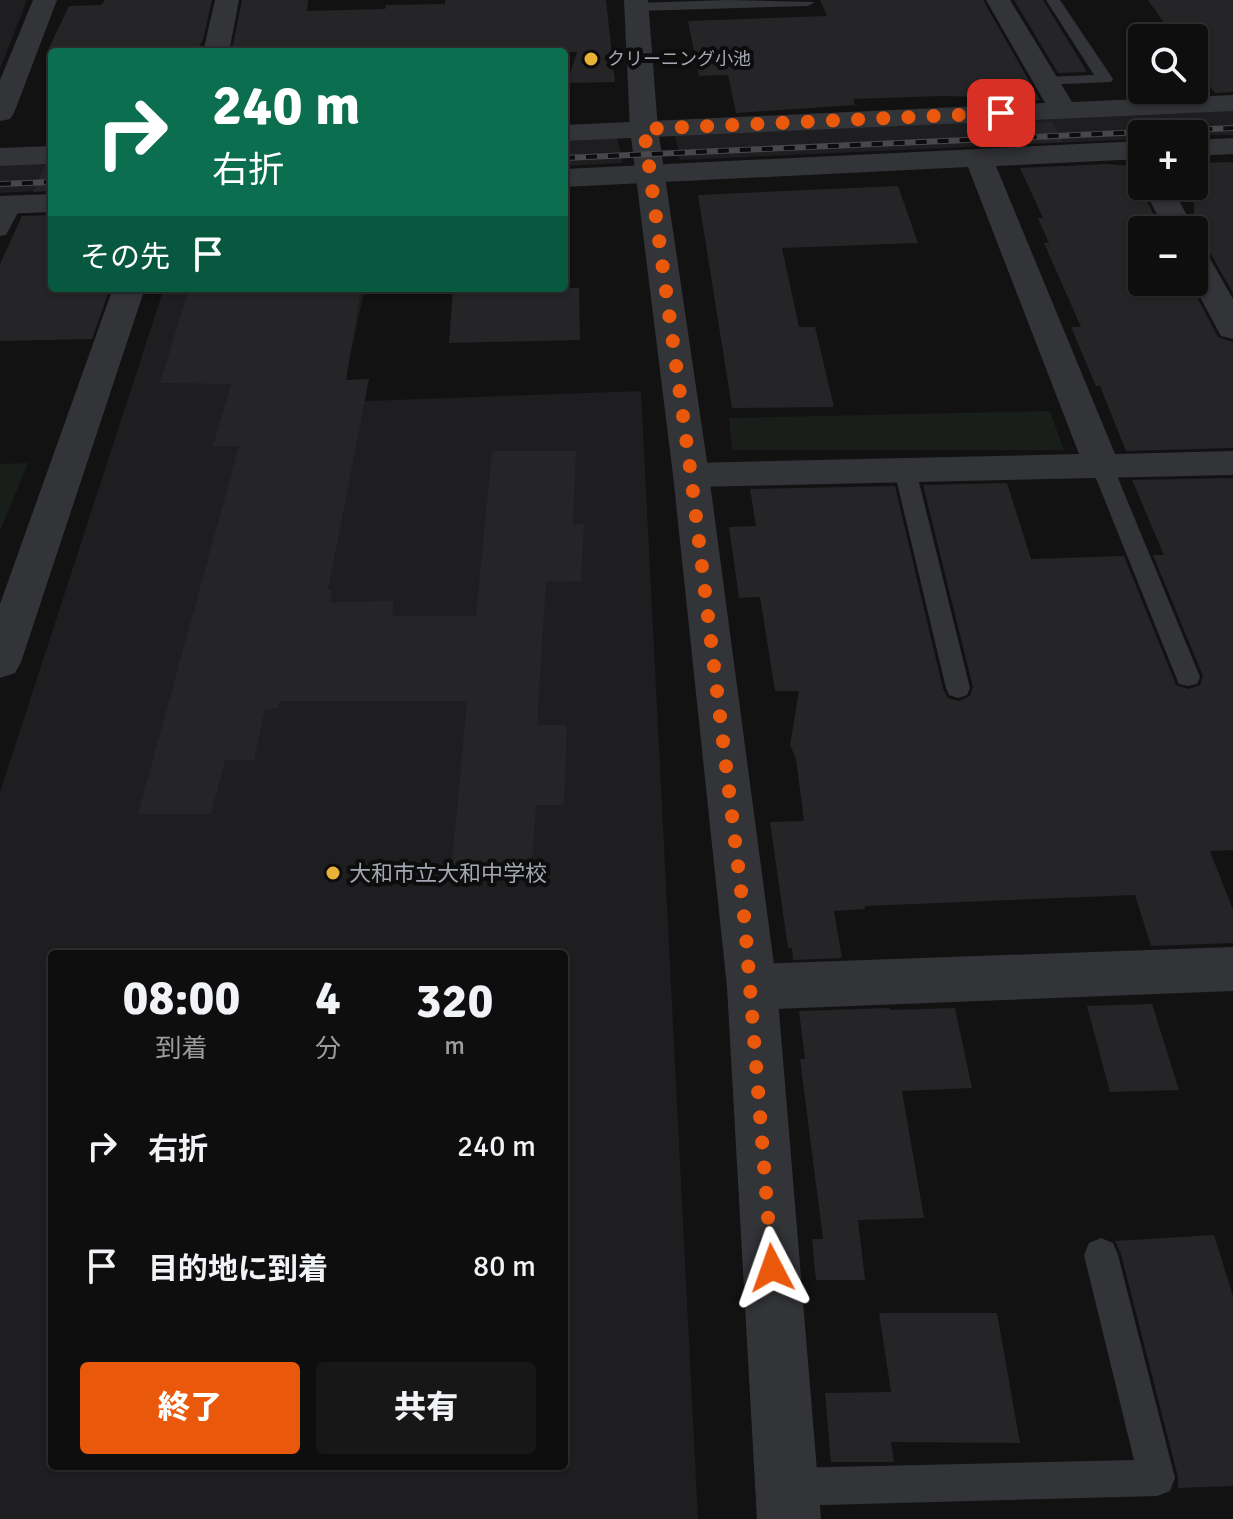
<!DOCTYPE html>
<html lang="ja">
<meta charset="utf-8">
<style>
body{margin:0;font-family:Signika,"Noto Sans JP",sans-serif;background:#171717;color:#f1f3f6;height:100vh;display:flex;flex-direction:column;font-size:30px;white-space:nowrap}
*{box-sizing:border-box;margin:0}
p{font-size:26px;color:#9b9c9e}
.icon{flex:none;width:44px;height:44px;fill:none;stroke:currentColor;stroke-width:2;stroke-linecap:round;stroke-linejoin:round}
.map{position:relative;flex:1;overflow:hidden}
.sheet{position:absolute;left:48px;top:950px;width:520px;height:520px;display:flex;flex-direction:column;background:#0e0e0e;border-radius:8px;box-shadow:0 2px 6px #0004,0 0 0 2px #2e2e2e}
.sheet>*{flex:none}
.hud{position:absolute;left:48px;top:48px;width:520px;height:244px;border-radius:8px;box-shadow:0 2px 6px #0004,0 0 0 2px #2e2e2e;background:#0b6e4f;color:#fff;overflow:hidden}
.buttons{position:absolute;left:1128px;top:24px;display:grid;gap:16px}
.buttons a{display:grid;place-items:center;width:80px;height:80px;border-radius:8px;background:#0e0e0e;box-shadow:0 2px 6px #0004,0 0 0 2px #2e2e2e;font-size:40px}
.pin{position:absolute;display:grid;place-items:center;width:68px;height:68px;color:#fff;margin:-34px;border-radius:16px;box-shadow:0 4px 12px #0006}
.me{position:absolute;width:88px;margin:-44px;rotate:356deg;stroke-linejoin:round;filter:drop-shadow(0 0 6px #0008)}
.turn{display:flex;align-items:center;gap:28px;height:168px;padding:0 32px;font-size:36px}
.turn .icon{width:104px;height:104px;stroke-width:2.5}
.turn b{display:block;font-size:56px;line-height:68px}
.then{display:flex;align-items:center;height:76px;padding:0 32px;background:#0003;gap:16px;font-size:30px}
.eta{display:flex;justify-content:space-evenly;align-items:center;height:136px;text-align:center}
.eta b{font-size:48px;font-weight:800;line-height:56px}
.cta{display:flex;gap:16px;margin-top:auto;padding:16px 32px}
.cta a{flex:1;height:92px;border-radius:8px;background:#ea580c;color:#fff;font-size:32px;font-weight:800;line-height:92px;text-align:center}
.cta a+a{background:#171717;color:#f1f3f6}
ul{padding:0;list-style:none}
li{display:flex;align-items:center;gap:24px;height:120px;padding:0 32px}
li div{flex:1}
li b{display:block;font-size:30px}
li em{font-style:normal}
.map>svg:first-child{display:block}
</style>
<div class="map">
<svg width="1233" height="1519" viewBox="0 0 1233 1519">
<rect width="100%" height="100%" fill="#121213"/>
<g fill="#1e1e20" fill-rule="evenodd">
<polygon points="0,0 27,0 0,69"/>
<polygon points="1233,109 1233,135 1142,134 1142,139 680,160 675,135"/>
<polygon points="617,137 623,163 564,166 564,140"/>
<polygon points="52,164 52,190 0,193 0,166"/>
<path d="M164 288H365L340 402 641 391 698 1519H0V792ZM52 954H564V1466H52Z"/>
</g>
<g fill="#191e1a">
<polygon points="1050,411 1064,450 732,450 729,418"/>
<polygon points="28,463 0,531 0,464"/>
</g>
<g fill="#252527">
<polygon points="105,0 212,0 203,40 196,52 47,52 69,6 101,5"/>
<polygon points="242,0 308,0 307,11 385,9 386,5 445,4 445,0 606,0 615,82 567,83 577,52 239,52 232,50"/>
<polygon points="820,0 983,0 1040,100 990,103 987,97 942,96 853,99 855,105 736,113 728,75 699,76 688,21 827,16"/>
<polygon points="1014,0 1043,0 1087,72 1058,73"/>
<polygon points="1148,0 1233,0 1233,92 1215,93 1194,64 1194,38 1175,38"/>
<polygon points="1052,122 1063,142 1009,144 1000,124"/>
<polygon points="1233,162 1233,293 1208,249 1194,245 1194,235 1198,231 1194,222 1194,163"/>
<polygon points="1108,164 1128,166 1162,230 1142,230 1142,282 1189,282 1218,337 1233,342 1233,448 1126,451 1100,386 1096,386 1071,327 1081,327 1044,243 1049,243 1038,218 1043,218 1020,168"/>
<polygon points="44,167 52,167 52,191 33,192"/>
<polygon points="898,186 918,243 782,248 799,327 815,327 834,407 732,408 698,195"/>
<polygon points="52,215 52,288 110,288 92,339 0,341 0,264 22,216"/>
<polygon points="189,288 361,288 346,380 369,379 328,590 332,590 330,602 394,601 392,616 476,616 492,451 576,451 573,524 584,524 581,581 546,582 537,725 567,725 564,805 536,805 532,864 452,863 467,701 280,701 278,708 265,709 254,760 225,760 211,814 138,814 239,446 213,446 231,384 160,383"/>
<polygon points="453,288 579,288 580,340 449,343"/>
<polygon points="1233,478 1233,850 1210,851 1233,910 1233,943 1151,946 1135,895 865,906 865,909 834,911 842,958 793,960 792,948 788,948 770,822 804,821 796,759 790,745 799,691 775,691 760,597 739,598 729,527 756,526 750,489 895,486 943,689 948,698 959,701 970,696 973,687 923,485 1007,483 1031,559 1124,556 1176,685 1189,689 1200,685 1203,676 1153,555 1164,555 1132,480"/>
<polygon points="1152,1004 1179,1090 1110,1092 1087,1006"/>
<polygon points="889,1008 890,1010 955,1008 972,1088 902,1091 924,1218 858,1220 865,1280 816,1280 812,1239 823,1239 800,1059 805,1059 799,1011"/>
<polygon points="1214,1235 1233,1296 1233,1486 1178,1488 1178,1477 1121,1254 1115,1241"/>
<polygon points="879,1313 997,1313 1020,1443 891,1442 894,1462 831,1462 825,1393 891,1392"/>
</g>
<g fill="none" stroke-linecap="round" stroke-linejoin="round">
<g fill="#333438" fill-rule="evenodd">
<polygon points="727,0 815,2 808,6 637,11 630,7 637,3"/>
<polygon points="1046,0 1060,0 1113,79 1111,82 1040,85 1038,82 1046,77 1094,75"/>
<polygon points="13,200 22,205 6,235 0,236 0,213 7,201"/>
<polygon points="1102,459 1110,461 1113,466 1200,677 1197,684 1188,686 1179,684 1176,677 1091,466 1094,461"/>
<polygon points="905,463 913,465 916,470 970,688 967,695 958,698 949,695 946,688 894,470 897,465"/>
<polygon points="1101,1238 1113,1243 1118,1255 1175,1478 1170,1491 1157,1496 787,1506 774,1500 768,1487 774,1474 787,1468 1134,1460 1084,1255 1089,1243"/>
</g>
<g fill="#333438" fill-rule="evenodd">
<polygon points="33,0 57,0 14,113 10,119 0,121 0,80"/>
<polygon points="215,0 239,0 229,52 203,52"/>
<polygon points="986,0 1010,0 1072,102 1233,95 1233,111 564,141 564,125 1045,103"/>
<polygon points="1233,138 1233,154 1194,156 1194,140"/>
<polygon points="1142,141 1142,159 996,166 1115,454 1233,451 1233,475 691,487 678,484 673,475 678,466 691,463 1079,454 968,167 564,187 564,169"/>
<polygon points="52,146 52,164 0,166 0,148"/>
<polygon points="1142,185 1171,186 1195,230 1194,232 1165,230"/>
<polygon points="52,194 52,212 0,214 0,196"/>
<polygon points="1194,248 1205,250 1233,299 1233,339 1221,336 1192,282"/>
<polygon points="113,288 145,288 21,662 15,673 0,678 0,604"/>
<polygon points="1233,947 1233,991 752,1010 734,1003 727,987 734,971 752,964"/>
</g>
<polygon fill="#333438" fill-rule="evenodd" points="624,0 648,0 658,129 709,475 777,987 821,1519 757,1519 727,987 673,475 630,129"/>
<defs>
<g id="rail">
<polyline points="564,158 1233,128"/>
<polyline points="0,184 52,182"/>
</g>
</defs>
<use href="#rail" stroke="#46484d" stroke-width="6"/>
<use href="#rail" stroke="#0d0d0e" stroke-width="4" stroke-dasharray="11" stroke-linecap="butt"/>
</g>
<g fill="none" stroke-linecap="round" stroke-linejoin="round">
<polyline stroke="#ea580c" stroke-width="14" stroke-dasharray="0 25.2" points="772,1268 745,924 691,475 644,129 1001,113"/>
</g>
<g fill="#e8b336" stroke="#0d0d0e" stroke-width="3">
<circle cx="591" cy="59" r="8"/>
<circle cx="333" cy="873" r="8"/>
</g>
<g text-anchor="middle" dominant-baseline="central" stroke-width="8" stroke-linejoin="round" paint-order="stroke">
<g font-size="18" fill="#a4a8b3" stroke="#0d0d0e" text-anchor="start">
<text x="607" y="59">クリーニング小池</text>
</g>
<g font-size="22" fill="#a4a8b3" stroke="#0d0d0e" text-anchor="start">
<text x="349" y="873">大和市立大和中学校</text>
</g>
</g>
</svg>
<div class="buttons">
<a><svg class="icon" aria-label="search" viewBox="0 0 24 24"><circle cx="10" cy="10" r="6"/><path d="M15 15l6 6"/></svg></a>
<a>+</a>
<a>−</a>
</div>
<div class="pin" style="left:1001px;top:113px;background:#d93025"><svg class="icon" aria-label="arrive" viewBox="0 0 24 24"><path d="M6 21V4h12l-3 4 3 4H6"/></svg></div>
<svg class="me" style="left:772px;top:1268px" viewBox="-20 -20 40 40"><path d="M0-17L14 15 0 8-14 15z" fill="#ea580c" stroke="#fff" stroke-width="4"/></svg>
<div class="hud">
<div class="turn"><svg class="icon" aria-label="right" viewBox="0 0 24 24"><path d="M7 20v-9h11M14 6l5 5-5 5"/></svg><div><b>240 m</b>右折</div></div>
<div class="then">その先<svg class="icon" aria-label="arrive" viewBox="0 0 24 24"><path d="M6 21V4h12l-3 4 3 4H6"/></svg></div>
</div>
<section class="sheet">
<div class="eta">
<div><b>08:00</b><p>到着</p></div>
<div><b>4</b><p>分</p></div>
<div><b>320</b><p>m</p></div>
</div>
<ul>
<li><svg class="icon" aria-label="right" viewBox="0 0 24 24"><path d="M7 20v-9h11M14 6l5 5-5 5"/></svg><div><b>右折</b></div><em>240 m</em></li>
<li><svg class="icon" aria-label="arrive" viewBox="0 0 24 24"><path d="M6 21V4h12l-3 4 3 4H6"/></svg><div><b>目的地に到着</b></div><em>80 m</em></li>
</ul>
<div class="cta"><a>終了</a><a>共有</a></div>
</section>
</div>
